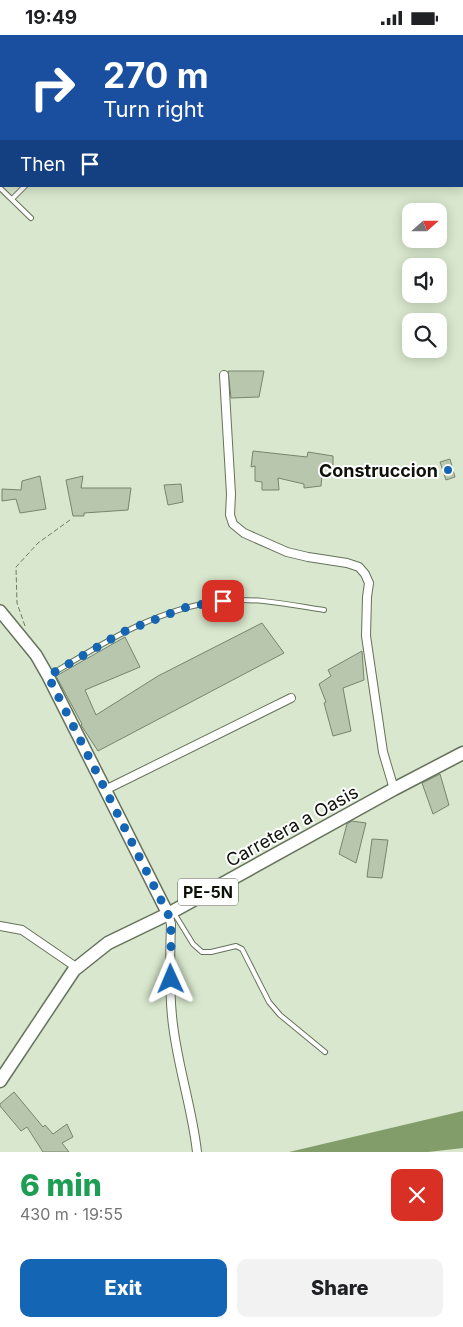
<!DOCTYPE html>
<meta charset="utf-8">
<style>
body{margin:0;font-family:Inter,sans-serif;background:#f2f2f2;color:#202124;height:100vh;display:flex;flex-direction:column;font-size:19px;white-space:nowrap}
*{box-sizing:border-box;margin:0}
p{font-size:16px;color:#757577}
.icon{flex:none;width:28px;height:28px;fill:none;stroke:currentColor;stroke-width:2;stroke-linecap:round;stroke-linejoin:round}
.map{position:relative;height:1117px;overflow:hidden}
.drawer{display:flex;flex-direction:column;background:#fff;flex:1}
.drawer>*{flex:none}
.top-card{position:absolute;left:0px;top:0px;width:464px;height:152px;box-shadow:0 2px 12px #0003;background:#1a4fa0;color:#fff;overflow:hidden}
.needle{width:32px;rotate:69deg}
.fabs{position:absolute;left:402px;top:168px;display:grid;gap:10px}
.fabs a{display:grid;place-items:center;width:45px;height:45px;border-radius:10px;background:#fff;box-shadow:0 2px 12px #0003;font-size:25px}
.pin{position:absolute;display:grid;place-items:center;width:42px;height:42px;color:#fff;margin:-21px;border-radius:10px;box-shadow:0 2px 8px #0006}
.me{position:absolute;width:55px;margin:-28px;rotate:359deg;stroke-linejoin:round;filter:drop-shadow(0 0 4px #0008)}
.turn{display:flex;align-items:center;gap:18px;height:105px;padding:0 20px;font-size:22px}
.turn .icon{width:65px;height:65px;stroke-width:2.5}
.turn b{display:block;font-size:35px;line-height:42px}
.then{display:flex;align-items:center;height:48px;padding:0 20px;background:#0003;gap:10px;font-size:19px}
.round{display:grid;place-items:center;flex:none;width:52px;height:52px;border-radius:10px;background:#f2f2f2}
.headline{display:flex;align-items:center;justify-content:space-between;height:85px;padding:0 20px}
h1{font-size:30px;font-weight:800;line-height:38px;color:#1e9e55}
.action{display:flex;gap:10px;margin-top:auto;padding:10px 20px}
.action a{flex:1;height:58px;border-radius:10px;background:#1465b4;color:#fff;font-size:20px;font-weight:800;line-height:58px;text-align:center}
.action a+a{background:#f2f2f2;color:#202124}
.status{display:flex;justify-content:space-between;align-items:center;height:35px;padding:0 25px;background:#fff;direction:ltr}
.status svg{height:14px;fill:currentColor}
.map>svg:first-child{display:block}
</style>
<div class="status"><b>19:49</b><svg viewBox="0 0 49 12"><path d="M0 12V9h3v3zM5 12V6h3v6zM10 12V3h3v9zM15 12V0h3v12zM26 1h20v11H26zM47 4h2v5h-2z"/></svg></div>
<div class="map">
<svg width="463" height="1117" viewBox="0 0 463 1117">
<rect width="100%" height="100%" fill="#d8e7cd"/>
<polygon fill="#829d6a" points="463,1076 463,1113 428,1117 289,1117"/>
<g fill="#b8c6ad" stroke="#78856e">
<polygon points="228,336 264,336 259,362 231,363"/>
<polygon points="253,416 307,422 308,417 333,421 333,430 323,430 321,451 304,453 304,449 278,443 279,455 262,455 262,447 255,446 255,431 251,432"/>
<polygon points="450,424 455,442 446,445 440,427"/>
<polygon points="40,441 46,474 20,478 16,464 2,466 2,454 21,455 22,446"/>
<polygon points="83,441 81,453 131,453 128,475 84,478 84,481 73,481 66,445"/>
<polygon points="181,449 183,467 168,470 164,450"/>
<polygon points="262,588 284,618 98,716 81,690 82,689 56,641 125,602 140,632 85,655 96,680 158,641"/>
<polygon points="362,616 364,645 343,653 351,696 333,701 324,668 326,667 319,649 331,641 328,635"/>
<polygon points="440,739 449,770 433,779 422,748"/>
<polygon points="352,786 366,788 356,828 339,819 347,789"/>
<polygon points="372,804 388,805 382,843 367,842"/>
<polygon points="14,1057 43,1092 45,1090 53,1099 67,1089 73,1102 62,1108 69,1117 43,1117 27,1092 21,1096 0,1071 0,1069"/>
</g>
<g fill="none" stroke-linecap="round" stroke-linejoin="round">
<defs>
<g id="lane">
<polyline points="0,91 1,88"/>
<polyline points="0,153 31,183"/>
<polyline points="12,164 25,151"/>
<path d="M50 640C103 608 158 573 221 566 255 562 291 570 324 575"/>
<polyline points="174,878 193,909 202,917 211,917 236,911 242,914 269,967 280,980 325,1017"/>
</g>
<g id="street">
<polyline points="432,0 433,1"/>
<polyline points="462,37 463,37"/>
<polyline points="224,340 231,459 230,480 233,489 244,498 287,517 308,522 347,528 359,532 365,539 369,548 367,562 366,601 383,717 394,754"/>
<polyline points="105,755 291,663"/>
<path d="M168 879 171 889C170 919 169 951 172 981 176 1027 192 1071 197 1117"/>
<polyline points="0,891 22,895 76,932"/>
</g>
<polyline id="secondary" points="0,576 36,620 48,641 168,879"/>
<polyline id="primary" points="0,1046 74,935 108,908 168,879 394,754 463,718"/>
</defs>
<use href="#lane" stroke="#66725c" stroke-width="6"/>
<use href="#street" stroke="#66725c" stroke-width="10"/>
<use href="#secondary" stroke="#66725c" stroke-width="14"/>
<use href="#primary" stroke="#66725c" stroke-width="15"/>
<polyline stroke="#717a69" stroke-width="1" stroke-dasharray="5 2.5" stroke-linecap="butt" points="25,591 17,568 16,532 38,508 70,485"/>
<use href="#lane" stroke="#fff" stroke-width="4"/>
<use href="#street" stroke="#fff" stroke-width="8"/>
<use href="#secondary" stroke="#fff" stroke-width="11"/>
<use href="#primary" stroke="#fff" stroke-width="12"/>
</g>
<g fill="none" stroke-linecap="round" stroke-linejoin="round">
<polyline stroke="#1465b4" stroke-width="9" stroke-dasharray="0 16.2" points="171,944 171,889 168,879 48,641 123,597 187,572 223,566"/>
</g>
<circle fill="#1465b4" stroke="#fff" stroke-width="2" cx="448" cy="435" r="5"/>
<g text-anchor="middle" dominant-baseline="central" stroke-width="4" stroke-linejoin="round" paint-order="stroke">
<rect fill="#fff" stroke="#565953" stroke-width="1" x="178" y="843.5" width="60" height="27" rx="4"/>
<g font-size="16" font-weight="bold" fill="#0d1209">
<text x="208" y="857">PE-5N</text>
</g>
<g font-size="18" font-weight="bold" fill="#0d1209" stroke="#fff" text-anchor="end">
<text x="438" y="435">Construccion</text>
</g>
<g font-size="18" fill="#0d1209" stroke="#fff">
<text transform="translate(292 791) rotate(-29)">Carretera a Oasis</text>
</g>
</g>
</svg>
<div class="fabs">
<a><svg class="needle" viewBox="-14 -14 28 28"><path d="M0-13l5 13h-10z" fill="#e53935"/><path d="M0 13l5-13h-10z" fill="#757577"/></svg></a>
<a><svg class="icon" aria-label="sound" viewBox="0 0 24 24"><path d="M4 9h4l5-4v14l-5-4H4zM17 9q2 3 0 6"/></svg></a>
<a><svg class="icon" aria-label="search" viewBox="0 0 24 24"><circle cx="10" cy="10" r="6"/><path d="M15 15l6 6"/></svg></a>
</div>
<div class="pin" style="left:223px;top:566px;background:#d93025"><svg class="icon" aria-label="arrive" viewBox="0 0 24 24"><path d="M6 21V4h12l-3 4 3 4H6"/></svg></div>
<svg class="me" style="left:171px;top:944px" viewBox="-20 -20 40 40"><path d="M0-17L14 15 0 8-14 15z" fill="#1465b4" stroke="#fff" stroke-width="4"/></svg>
<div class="top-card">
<div class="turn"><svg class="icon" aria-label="right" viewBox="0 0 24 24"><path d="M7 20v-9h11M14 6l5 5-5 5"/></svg><div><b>270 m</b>Turn right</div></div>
<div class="then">Then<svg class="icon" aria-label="arrive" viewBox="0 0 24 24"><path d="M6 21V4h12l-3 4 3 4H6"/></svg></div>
</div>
</div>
<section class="drawer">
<div class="headline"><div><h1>6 min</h1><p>430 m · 19:55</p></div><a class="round" style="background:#d93025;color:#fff"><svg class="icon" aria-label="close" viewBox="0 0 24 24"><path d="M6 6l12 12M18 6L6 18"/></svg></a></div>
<div class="action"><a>Exit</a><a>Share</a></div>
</section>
